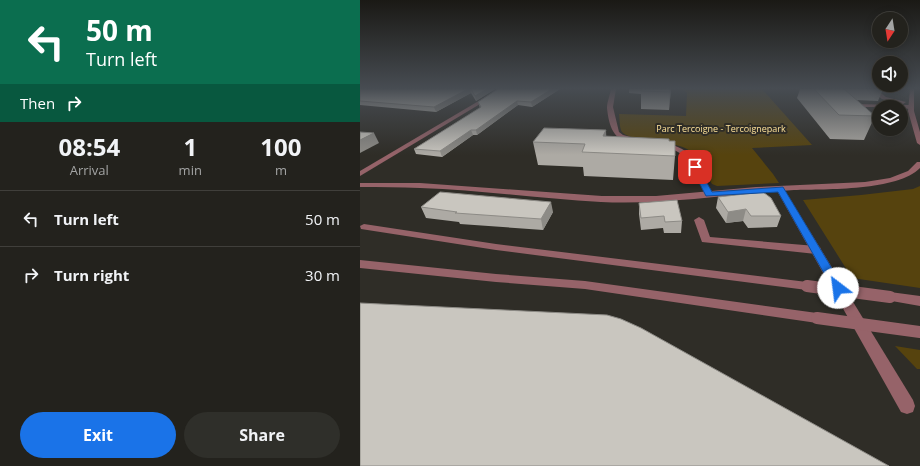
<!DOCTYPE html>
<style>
body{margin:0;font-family:"Open Sans",sans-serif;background:#2f2f2a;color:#f1f3f6;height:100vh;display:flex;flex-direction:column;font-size:15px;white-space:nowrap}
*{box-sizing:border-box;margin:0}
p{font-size:13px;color:#a3a4a4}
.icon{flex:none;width:22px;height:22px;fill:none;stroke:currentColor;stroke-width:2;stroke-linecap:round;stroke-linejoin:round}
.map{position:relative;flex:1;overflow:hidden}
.panel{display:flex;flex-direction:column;background:#23221d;width:360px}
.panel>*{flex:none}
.banner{background:#0b6e4f;color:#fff;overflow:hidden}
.needle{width:26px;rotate:192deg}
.controls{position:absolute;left:512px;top:12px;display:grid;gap:8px}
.controls a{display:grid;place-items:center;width:36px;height:36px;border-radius:50%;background:#23221d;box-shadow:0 2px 10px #0003,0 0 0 1px #403f3b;font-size:20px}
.pin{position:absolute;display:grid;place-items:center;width:34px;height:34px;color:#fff;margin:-17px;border-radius:8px;box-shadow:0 2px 6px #0006}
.me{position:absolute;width:44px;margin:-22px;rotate:330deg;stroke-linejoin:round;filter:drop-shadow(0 0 3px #0008)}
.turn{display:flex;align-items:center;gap:14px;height:84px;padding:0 20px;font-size:18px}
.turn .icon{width:52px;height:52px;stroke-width:2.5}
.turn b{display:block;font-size:28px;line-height:34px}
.then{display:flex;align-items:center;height:38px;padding:0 20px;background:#0003;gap:8px;font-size:15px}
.eta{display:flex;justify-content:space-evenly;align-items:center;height:68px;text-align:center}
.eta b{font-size:24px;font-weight:700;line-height:28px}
.cta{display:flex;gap:8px;margin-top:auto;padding:8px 20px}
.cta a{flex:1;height:46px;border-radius:24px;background:#1a73e8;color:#fff;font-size:16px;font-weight:700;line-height:46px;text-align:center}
.cta a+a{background:#2f2f2a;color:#f1f3f6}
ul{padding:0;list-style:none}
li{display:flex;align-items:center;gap:12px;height:56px;padding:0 20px;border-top:1px solid #403f3b}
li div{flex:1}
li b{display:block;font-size:15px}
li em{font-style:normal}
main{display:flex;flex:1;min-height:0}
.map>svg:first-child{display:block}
</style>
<main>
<section class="panel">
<div class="banner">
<div class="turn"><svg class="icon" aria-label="left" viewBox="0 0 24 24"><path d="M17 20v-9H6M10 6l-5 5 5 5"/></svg><div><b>50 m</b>Turn left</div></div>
<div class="then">Then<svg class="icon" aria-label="right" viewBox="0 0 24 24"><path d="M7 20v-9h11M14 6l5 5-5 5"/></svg></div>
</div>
<div class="eta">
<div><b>08:54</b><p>Arrival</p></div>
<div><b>1</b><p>min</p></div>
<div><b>100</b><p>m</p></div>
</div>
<ul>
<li><svg class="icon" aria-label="left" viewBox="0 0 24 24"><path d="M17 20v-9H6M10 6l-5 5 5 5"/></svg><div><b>Turn left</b></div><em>50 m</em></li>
<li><svg class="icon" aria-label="right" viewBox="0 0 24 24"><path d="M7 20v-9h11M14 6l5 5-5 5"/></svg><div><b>Turn right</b></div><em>30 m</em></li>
</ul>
<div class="cta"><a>Exit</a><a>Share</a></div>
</section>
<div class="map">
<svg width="560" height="466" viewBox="0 0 560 466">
<rect width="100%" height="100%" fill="#2f2d27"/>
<g fill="#56430e">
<path d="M320 89H402L452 145 392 148 413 174 419 183 357 186 352 184C345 172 338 154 325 148 311 141 269 141 262 132 259 127 260 119 259 114L326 116 327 93 325 91Z"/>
<polygon points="560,186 560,288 492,278 443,200 501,195 553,189"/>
<polygon points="535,346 560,350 560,369 557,369"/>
</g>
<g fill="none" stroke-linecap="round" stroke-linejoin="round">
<g fill="#966369" fill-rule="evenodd">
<polygon points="510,89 516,89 526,97 546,102 543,104 522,99"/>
<polygon points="488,104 550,105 553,107 550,109 541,108 541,107 490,107 488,106"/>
<polygon points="339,217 344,220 350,237 456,246 460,247 461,250 460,253 456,254 342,242 334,220"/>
<polygon points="4,224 136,244 447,282 451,283 453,286 451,289 447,290 136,250 1,229 0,226"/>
<polygon points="0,260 136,274 225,281 457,313 462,314 464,318 462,322 457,323 225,289 136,282 0,268"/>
<polygon points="530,292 560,296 560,306 526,300 524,297 526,294"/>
</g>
<g fill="#966369" fill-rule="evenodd">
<polygon points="139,89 145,89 0,176 0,171"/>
<path d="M251 89H256L253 107 259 132 263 135 278 139V141C255 145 249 128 247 108 247 102 250 95 251 89Z"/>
<path d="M301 142C337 149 337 165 353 194L352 196 349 197 345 194C330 166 332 153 299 145L298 144Z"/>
<polygon points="420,186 424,189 553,400 555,406 553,412 547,414 541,412 416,189"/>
</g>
<g fill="#966369" fill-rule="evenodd">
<polygon points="550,89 554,89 554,111 560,132 560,145 557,143 548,111"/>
<path d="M557 162H560V168C538 191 466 189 434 190 370 194 306 205 241 202 181 199 121 190 60 188 40 187 20 187 0 187V183H60L242 196H296L396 187 505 182 530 178 548 171Z"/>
</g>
<g stroke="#966369" stroke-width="12">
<polyline points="447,286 530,297"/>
<polyline points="457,318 560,332"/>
</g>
</g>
<g fill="#adaaa4">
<polygon points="0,89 135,89 116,101 111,93 76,112 0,105"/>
<polygon points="200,89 172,107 158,105 117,135 113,135 82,157 56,154 54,149 120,108 118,102"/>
<polygon points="269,89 311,89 309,110 281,109 281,94 269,93"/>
<polygon points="440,89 523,89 518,101 496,100 515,116 504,140 470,139 437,98"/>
<polygon points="246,130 246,136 309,141 315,156 313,180 224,176 223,167 178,165 173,142"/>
<polygon points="358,197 421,216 417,227 388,228 383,221 366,223 356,208"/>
<polygon points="279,203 322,221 321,233 304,233 303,228 281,230 279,214"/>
<polygon points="61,207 193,212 183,230 100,224 99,222 66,218"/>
</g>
<g fill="#8d8b86">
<polygon points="108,89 110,89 111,93 76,112 74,107"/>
<polygon points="127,89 135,89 116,101 115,96"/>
<polygon points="192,89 200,89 172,107 171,102"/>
<polygon points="310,89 311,89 309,110"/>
<polygon points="157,101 158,105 117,135 116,130"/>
<polygon points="111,130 113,135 82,157 80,151"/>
<polygon points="246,130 247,153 243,136"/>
<polygon points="14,133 19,143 0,153 0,140"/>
<polygon points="191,202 193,212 183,230 181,219"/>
<polygon points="386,209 383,221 366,223 368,212"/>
</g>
<g fill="#c9c6bf" stroke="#8d8b86">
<polygon points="0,89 108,89 74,107 0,101"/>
<polygon points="111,89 127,89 115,96"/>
<polygon points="138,89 192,89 171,102 157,101 116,130 111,130 80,151 54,149 121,107 118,102"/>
<polygon points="282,89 310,89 310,92 281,91"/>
<polygon points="454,89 484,89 515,116 479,115"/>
<polygon points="184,128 246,130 243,136 309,139 309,141 315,141 315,156 222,152 225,144 173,142"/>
<polygon points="0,132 14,133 0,140"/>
<polygon points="80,192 191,202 181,219 95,213 97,212 61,207"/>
<polygon points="403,192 411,198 421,216 391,216 386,209 368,212 358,197"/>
<polygon points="317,200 322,221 305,222 304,216 281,218 279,203"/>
<polygon points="0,303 247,315 261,319 281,328 529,466 0,466"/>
</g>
<linearGradient id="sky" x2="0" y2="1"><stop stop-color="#1a1915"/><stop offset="0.57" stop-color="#474c52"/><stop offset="1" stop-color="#474c52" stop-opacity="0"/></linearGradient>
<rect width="560" height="155" fill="url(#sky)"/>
<polygon fill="#1a73e8" stroke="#114b97" points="332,165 337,165 352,192 423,187 482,285 484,288 482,291 478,293 474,291 418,192 346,196 331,167"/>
<g text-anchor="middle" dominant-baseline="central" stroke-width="4" stroke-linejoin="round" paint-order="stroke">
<g font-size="9" fill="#fde199" stroke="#2f2d27">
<text x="361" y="128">Parc Tercoigne - Tercoignepark</text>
</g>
</g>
</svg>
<div class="controls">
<a><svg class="needle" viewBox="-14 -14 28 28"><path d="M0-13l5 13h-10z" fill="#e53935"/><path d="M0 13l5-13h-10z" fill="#a3a4a4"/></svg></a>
<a><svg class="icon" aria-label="sound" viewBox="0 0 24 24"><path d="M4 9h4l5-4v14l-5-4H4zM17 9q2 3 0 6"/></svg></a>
<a><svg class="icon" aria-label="layers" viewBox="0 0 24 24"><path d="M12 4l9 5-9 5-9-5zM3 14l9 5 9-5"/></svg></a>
</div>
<div class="pin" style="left:335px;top:167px;background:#d93025"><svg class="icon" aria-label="arrive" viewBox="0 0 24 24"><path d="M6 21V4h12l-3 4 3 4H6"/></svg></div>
<svg class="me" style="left:478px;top:288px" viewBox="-20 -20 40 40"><circle r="19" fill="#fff"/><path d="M0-13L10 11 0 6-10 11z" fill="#1a73e8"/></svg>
</div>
</main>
